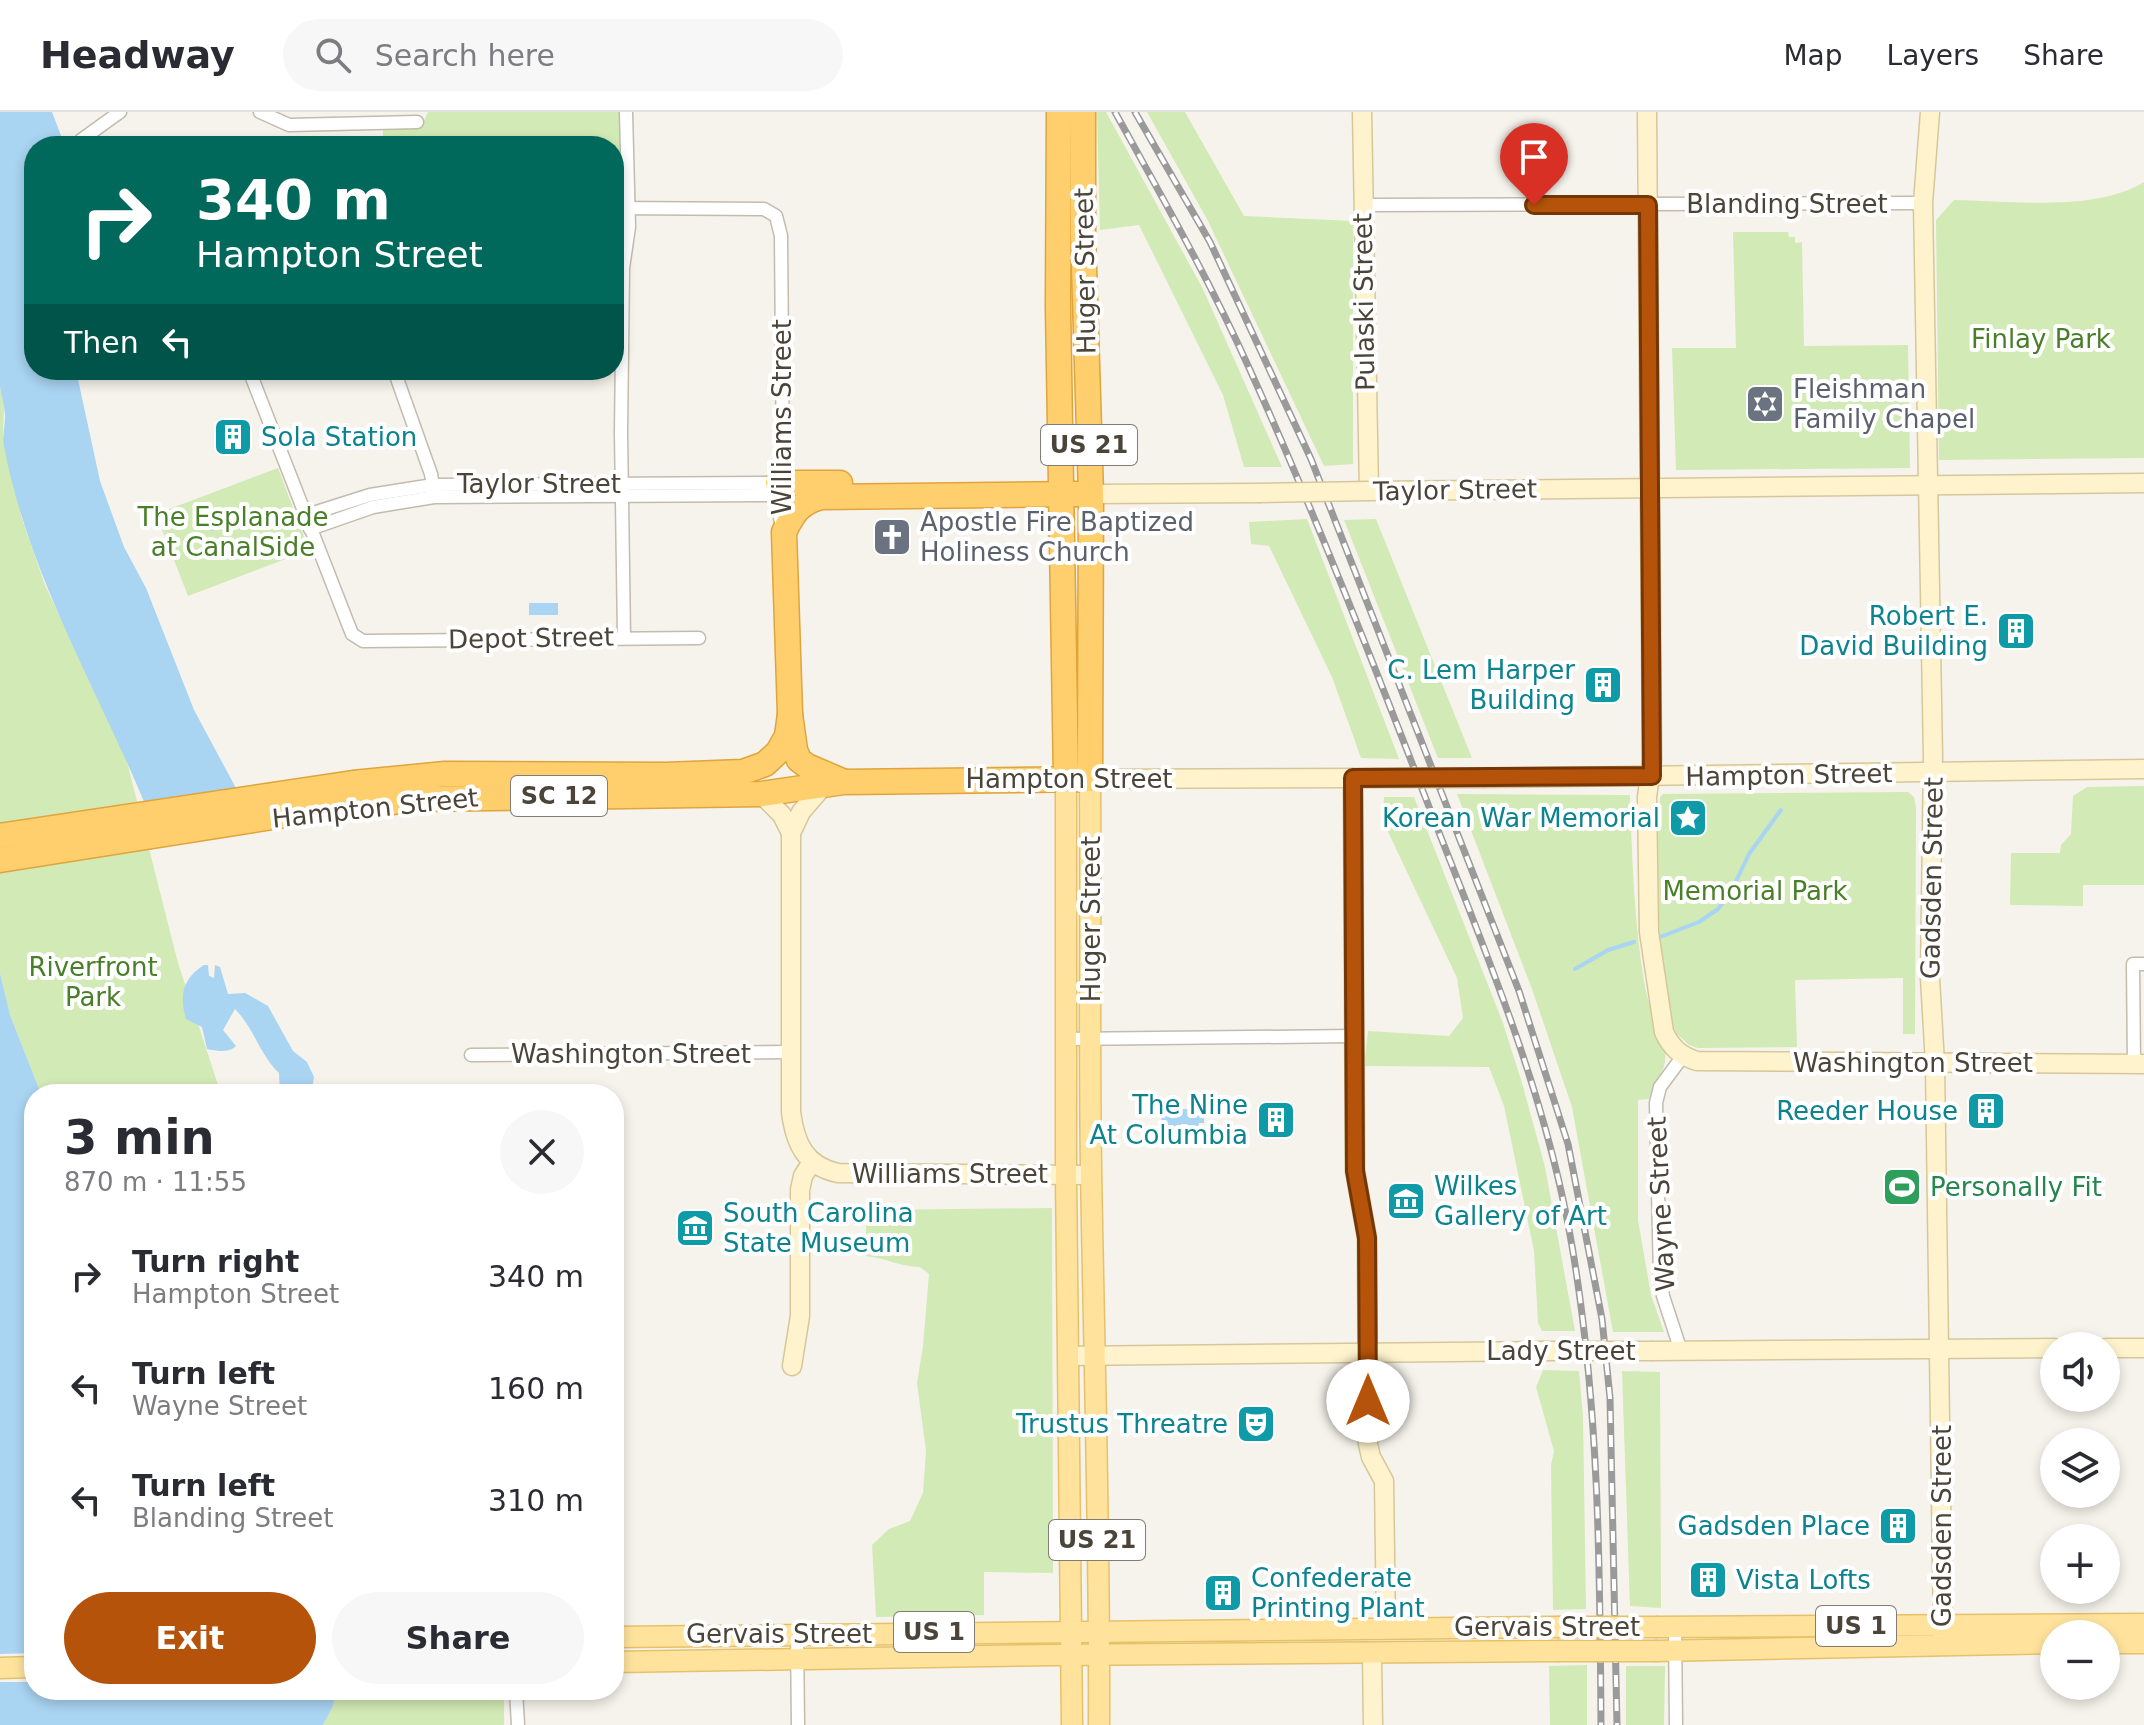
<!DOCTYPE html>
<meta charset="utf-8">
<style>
body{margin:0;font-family:"DejaVu Sans",sans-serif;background:#f7f7f7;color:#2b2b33;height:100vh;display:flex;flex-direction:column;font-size:30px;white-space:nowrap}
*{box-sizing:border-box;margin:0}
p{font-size:26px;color:#7c7c81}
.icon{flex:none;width:44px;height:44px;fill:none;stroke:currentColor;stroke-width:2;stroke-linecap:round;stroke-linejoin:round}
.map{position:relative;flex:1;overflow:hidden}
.sheet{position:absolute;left:24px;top:972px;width:600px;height:616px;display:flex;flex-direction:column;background:#fff;border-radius:32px;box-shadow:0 4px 12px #0003}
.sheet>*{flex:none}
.guide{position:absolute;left:24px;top:24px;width:600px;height:244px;border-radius:32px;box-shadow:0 4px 12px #0003;background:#00695c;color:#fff;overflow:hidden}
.tools{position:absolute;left:2040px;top:1220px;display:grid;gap:16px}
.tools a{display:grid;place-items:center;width:80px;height:80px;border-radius:50%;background:#fff;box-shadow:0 4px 12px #0003;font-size:40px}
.pin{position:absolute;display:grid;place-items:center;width:68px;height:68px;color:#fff;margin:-82px -34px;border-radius:50% 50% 50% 0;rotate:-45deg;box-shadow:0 0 8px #0007}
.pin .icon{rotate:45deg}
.me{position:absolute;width:88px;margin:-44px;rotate:0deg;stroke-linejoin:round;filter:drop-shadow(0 0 6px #0008)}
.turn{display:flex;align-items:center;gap:28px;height:168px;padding:0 40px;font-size:36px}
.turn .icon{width:104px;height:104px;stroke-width:2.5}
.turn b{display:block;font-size:56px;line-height:68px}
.then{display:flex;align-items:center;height:76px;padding:0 40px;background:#0003;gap:16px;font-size:30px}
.round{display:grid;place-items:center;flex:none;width:84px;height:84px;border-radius:42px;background:#f7f7f7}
.overview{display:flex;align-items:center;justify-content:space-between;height:136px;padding:0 40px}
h1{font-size:48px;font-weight:600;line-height:60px}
.button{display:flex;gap:16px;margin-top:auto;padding:16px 40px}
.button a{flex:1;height:92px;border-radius:48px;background:#b45309;color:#fff;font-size:32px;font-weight:600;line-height:92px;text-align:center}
.button a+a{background:#f7f7f7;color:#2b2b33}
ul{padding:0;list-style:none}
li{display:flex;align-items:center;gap:24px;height:112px;padding:0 40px}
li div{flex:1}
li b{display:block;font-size:30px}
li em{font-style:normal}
header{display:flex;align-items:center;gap:48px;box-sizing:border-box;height:112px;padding:0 40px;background:#fff;border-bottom:2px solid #e1e1e2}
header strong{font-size:38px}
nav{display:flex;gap:44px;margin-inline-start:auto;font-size:28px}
.search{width:560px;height:72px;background:#f7f7f7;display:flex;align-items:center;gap:20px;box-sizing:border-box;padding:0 28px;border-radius:44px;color:#7c7c81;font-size:30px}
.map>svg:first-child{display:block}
</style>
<header>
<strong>Headway</strong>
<div class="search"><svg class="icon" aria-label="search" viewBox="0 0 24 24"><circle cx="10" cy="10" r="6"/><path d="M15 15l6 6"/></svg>Search here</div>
<nav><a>Map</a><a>Layers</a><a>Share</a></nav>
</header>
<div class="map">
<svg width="2144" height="1613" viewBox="0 0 2144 1613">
<rect width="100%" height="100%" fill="#f6f3ec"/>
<g fill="#d2eab5">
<polygon points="428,0 620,0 621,72 618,82 614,86 614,34 292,34 294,27 383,25 383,16 415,14 424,9"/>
<polygon points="1097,0 1106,0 1203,177 1282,355 1244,355 1223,283 1139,113 1100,118"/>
<polygon points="1147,0 1185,0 1244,104 1353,109 1353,352 1324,354 1208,109"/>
<path d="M2144 70V346L1939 348 1936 108 1954 88C2011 89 2096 100 2144 70Z"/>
<polygon points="1733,120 1788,120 1789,125 1795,125 1795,131 1802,130 1804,234 1908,233 1910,356 1676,358 1672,236 1736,236"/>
<polygon points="0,274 4,295 3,322 7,346 22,407 45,473 126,646 178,851 221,982 41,982 10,903 0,861"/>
<polygon points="278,356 309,438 188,484 156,402"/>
<polygon points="1307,407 1399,647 1361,646 1332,565 1269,434 1251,432 1249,410"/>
<polygon points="1376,407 1472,646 1438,646 1344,408"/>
<polygon points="2144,674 2144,773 2083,773 2083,794 2010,793 2011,741 2060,741 2061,733 2071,722 2073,684 2087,675"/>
<polygon points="1908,680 1914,685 1916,696 1915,922 1903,922 1903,866 1795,868 1797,935 1698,936 1689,933 1677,922 1671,910 1660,841 1657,741 1660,685 1663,682"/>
<path d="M1457 682 1630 683C1632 747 1634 811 1645 875 1649 898 1662 918 1665 941 1668 956 1654 972 1649 987L1638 988V1108L1651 1183 1664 1220H1613L1572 995 1532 877Z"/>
<polygon points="1384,685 1414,685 1503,911 1522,971 1545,1055 1575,1219 1542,1219 1538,1211 1534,1139 1504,994 1489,955 1364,954 1368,919 1449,924 1463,906 1457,866 1383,709"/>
<path d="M1052 1096 1053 1461 984 1460V1503L876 1505 872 1433 889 1417 910 1409 923 1381 926 1339 917 1271 923 1234 929 1162 920 1155C901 1155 885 1146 866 1144V1098Z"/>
<polygon points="1543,1258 1579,1259 1583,1304 1586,1497 1553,1498 1551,1353 1554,1339 1536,1275"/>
<polygon points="1622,1259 1660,1260 1661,1496 1630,1494"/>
<polygon points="1587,1553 1587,1613 1550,1613 1549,1554"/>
<polygon points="1626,1554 1665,1554 1664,1613 1626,1613"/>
<polygon points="336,1578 504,1578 504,1613 323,1613 333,1594"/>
</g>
<g fill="#a9d4f2">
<path d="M0 0H52L65 34H34V258H76L100 369 124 435 146 476 194 598 237 678 145 692C96 574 28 462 4 334 2 324 5 315 5 304 5 294 1 284 0 274Z"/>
<polygon points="240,400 243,409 211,419 208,412"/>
<rect x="529" y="491" width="29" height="12"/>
<path d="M204 853H208L209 864 214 866 215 853 220 855 228 882 245 881 268 894 293 939 307 950 314 965 313 972 320 982H280L279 961C260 943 254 916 235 897L223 918 236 934C230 941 216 939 207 937L202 915 186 907C179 883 183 866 204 853Z"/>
<polygon points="0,861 10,903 41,982 34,982 34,1578 336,1578 333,1594 323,1613 0,1613"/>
<polygon points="1175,997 1193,997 1193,1002 1204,1002 1204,1011 1199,1011 1197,1018 1189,1018 1187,1012 1181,1012 1181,1016 1162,1013 1161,1002 1175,1002"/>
</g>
<polygon fill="#f6f3ec" points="34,1541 34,1570 0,1570 0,1542"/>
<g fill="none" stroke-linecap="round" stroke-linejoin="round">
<g stroke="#a9d4f2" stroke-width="4">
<polyline points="1660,825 1699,810 1718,797 1730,782 1749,742 1781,698"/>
<polyline points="1575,857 1608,838 1634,830"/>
</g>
<defs>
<g id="street">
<polyline points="260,0 289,13 417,10"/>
<polyline points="81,28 120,0"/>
<polyline points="1362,93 1923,91"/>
<path d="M614 96 764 97 776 104 781 124 783 360C775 378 778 400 783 419"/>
<polyline points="249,258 352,522 363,529 699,526"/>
<polyline points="394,258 431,362 434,380"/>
<polyline points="304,404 370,383 433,373 778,371"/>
<polyline points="310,417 373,395 434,385 778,383"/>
<polyline points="624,525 621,320 623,156 629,115 626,0"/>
<polyline points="1065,927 1355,924"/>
<polyline points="471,943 790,940"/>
<polyline points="2134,952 2133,852 2144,852"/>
<polyline points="1681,1239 1663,1184 1660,1166 1656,991 1660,975 1683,944"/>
<polyline points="1675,1514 1676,1613"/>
<polyline points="797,1522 798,1613"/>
<polyline points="516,1578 518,1613"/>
</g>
<g id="secondary">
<polyline points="1362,0 1369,379 2144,371"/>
<path d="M1647 0 1652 648 1647 685 1649 820 1664 920C1671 935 1680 944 1697 949L2144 952"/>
<polyline points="1930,0 1923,91 1933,645 1930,866 1935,952 1943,1525"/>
<polyline points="1091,382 1258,381"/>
<polyline points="1353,666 1355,1059 1367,1126 1368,1332 1371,1345 1384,1369 1386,1516"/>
<polyline points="1485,666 2144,657"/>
<polyline points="1090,667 1375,666"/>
<path d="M825 672 801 700 791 721V1000C795 1031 805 1054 838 1061L1091 1063"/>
<polyline points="761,682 782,703 791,721"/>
<polyline points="2106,1236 2144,1236"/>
<polyline points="1653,1239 2054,1236"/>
<polyline points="1068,1244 1542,1239"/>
<polyline points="792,1254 800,1204 800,1078 803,1064 812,1050"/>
<polyline points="1372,1541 1373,1613"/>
</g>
<g id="primary">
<polyline points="1066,667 1066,1063 1072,1613"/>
<path d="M1090 667C1091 796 1089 926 1091 1055 1094 1241 1100 1427 1099 1613"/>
<polyline points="1658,1515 2144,1512"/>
<polyline points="614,1525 1557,1515"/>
<polyline points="2106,1531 2144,1531"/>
<polyline points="1657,1539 2054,1531"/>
<polyline points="614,1550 1052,1543 1557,1539"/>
<polyline points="0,1556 34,1555"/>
</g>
<g id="highway">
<polyline points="1059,0 1058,195 1066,667"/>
<polyline points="778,371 840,371"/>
<path d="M842 669 807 654 799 648 795 638 790 602 784 420C793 402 800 390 821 385L1077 382"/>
<polyline points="0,724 353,671 445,662 666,663 743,660 765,652 778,640 787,624 790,602"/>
<polyline points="0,748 291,702 417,687 761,682 844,670 1090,667 1091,382 1083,122 1083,0"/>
</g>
</defs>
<use href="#street" stroke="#c2bbae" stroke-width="15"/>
<use href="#secondary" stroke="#d6c79b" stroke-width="21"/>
<use href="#primary" stroke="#e6c16a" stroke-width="23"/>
<use href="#highway" stroke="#e0a43c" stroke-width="27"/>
<use href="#street" stroke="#fff" stroke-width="12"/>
<use href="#secondary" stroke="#fff3cd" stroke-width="18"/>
<use href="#primary" stroke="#ffe39c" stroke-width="20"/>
<use href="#highway" stroke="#ffcf6e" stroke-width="24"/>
<defs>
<g id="rail">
<path d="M1115 0C1162 85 1210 169 1250 258 1314 399 1370 543 1426 687 1482 832 1546 979 1572 1134 1599 1292 1600 1454 1601 1613"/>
<polyline points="1135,0 1210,130 1311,347 1519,879 1568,1032 1602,1207 1610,1286 1617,1613"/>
</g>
</defs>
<use href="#rail" stroke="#9a9a9a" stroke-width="7"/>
<use href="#rail" stroke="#fff" stroke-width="4" stroke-dasharray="12" stroke-linecap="butt"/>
<defs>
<g id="secondary-bridge">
<polyline points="1258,381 1369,379"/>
<polyline points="1375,666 1485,666"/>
<polyline points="1542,1239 1653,1239"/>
</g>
<g id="primary-bridge">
<polyline points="1557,1515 1658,1515"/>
<polyline points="1557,1539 1657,1539"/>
</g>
</defs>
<use href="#secondary-bridge" stroke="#d6c79b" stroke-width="21" stroke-linecap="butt"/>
<use href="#primary-bridge" stroke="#e6c16a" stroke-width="23" stroke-linecap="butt"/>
<use href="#secondary-bridge" stroke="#fff3cd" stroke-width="18"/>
<use href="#primary-bridge" stroke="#ffe39c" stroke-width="20"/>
</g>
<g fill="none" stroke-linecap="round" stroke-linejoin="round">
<defs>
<polyline id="route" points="1368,1289 1367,1126 1355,1059 1353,666 1652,664 1648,93 1534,93"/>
</defs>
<use href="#route" stroke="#753606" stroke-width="20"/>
<use href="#route" stroke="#b45309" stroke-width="14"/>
</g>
<defs>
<symbol id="synagogue-square" viewBox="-11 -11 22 22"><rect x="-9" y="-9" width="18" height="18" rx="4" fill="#6b7280" stroke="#fff"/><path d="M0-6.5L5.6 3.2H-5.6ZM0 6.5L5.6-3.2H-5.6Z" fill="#fff"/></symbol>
<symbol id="building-square" viewBox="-11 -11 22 22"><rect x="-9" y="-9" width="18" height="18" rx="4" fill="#0f9aa8" stroke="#fff"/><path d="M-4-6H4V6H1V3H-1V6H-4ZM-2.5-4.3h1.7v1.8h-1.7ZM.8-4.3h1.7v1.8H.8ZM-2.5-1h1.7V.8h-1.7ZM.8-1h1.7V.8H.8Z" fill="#fff"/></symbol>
<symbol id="church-square" viewBox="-11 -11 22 22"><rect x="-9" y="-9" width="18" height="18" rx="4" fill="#6b7280" stroke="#fff"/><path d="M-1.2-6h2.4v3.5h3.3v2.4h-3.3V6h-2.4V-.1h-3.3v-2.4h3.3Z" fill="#fff"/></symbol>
<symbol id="sight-square" viewBox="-11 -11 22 22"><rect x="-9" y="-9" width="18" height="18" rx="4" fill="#0f9aa8" stroke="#fff"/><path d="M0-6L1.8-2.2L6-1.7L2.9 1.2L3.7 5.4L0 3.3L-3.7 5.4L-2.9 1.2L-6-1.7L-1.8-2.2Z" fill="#fff"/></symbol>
<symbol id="stadium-square" viewBox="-11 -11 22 22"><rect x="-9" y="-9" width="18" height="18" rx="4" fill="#2e9e5b" stroke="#fff"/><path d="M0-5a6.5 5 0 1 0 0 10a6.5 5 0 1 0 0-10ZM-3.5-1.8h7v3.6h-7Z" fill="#fff"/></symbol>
<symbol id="museum-square" viewBox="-11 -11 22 22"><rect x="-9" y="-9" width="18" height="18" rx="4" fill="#0f9aa8" stroke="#fff"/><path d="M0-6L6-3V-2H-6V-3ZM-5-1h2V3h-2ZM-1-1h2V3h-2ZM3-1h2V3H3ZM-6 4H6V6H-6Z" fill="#fff"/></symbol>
<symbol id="theatre-square" viewBox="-11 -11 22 22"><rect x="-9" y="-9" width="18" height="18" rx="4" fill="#0f9aa8" stroke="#fff"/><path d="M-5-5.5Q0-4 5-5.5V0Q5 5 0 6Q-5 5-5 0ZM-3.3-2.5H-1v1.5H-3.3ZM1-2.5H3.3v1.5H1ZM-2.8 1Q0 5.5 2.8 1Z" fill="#fff"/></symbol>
</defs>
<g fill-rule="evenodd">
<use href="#synagogue-square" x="1743" y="270" width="44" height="44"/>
<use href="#building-square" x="211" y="303" width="44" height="44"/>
<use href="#church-square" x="870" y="403" width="44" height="44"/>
<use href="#building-square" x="1994" y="497" width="44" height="44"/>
<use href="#building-square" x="1581" y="551" width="44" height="44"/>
<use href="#sight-square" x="1666" y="684" width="44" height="44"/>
<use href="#building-square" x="1964" y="977" width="44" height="44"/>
<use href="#building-square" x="1254" y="986" width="44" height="44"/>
<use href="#stadium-square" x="1880" y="1053" width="44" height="44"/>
<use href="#museum-square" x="1384" y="1067" width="44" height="44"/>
<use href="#museum-square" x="673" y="1094" width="44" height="44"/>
<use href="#theatre-square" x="1234" y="1290" width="44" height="44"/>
<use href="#building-square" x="1876" y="1392" width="44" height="44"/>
<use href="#building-square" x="1686" y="1446" width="44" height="44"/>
<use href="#building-square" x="1201" y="1459" width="44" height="44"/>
</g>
<g text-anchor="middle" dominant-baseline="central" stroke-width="8" stroke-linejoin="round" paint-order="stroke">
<g fill="#fff" stroke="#817c74" stroke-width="2">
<rect x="1041" y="313" width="96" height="40" rx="6"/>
<rect x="511" y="664" width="96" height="40" rx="6"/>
<rect x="1049" y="1408" width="96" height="40" rx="6"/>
<rect x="1816" y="1494" width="80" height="40" rx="6"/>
<rect x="894" y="1500" width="80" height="40" rx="6"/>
</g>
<g font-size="24" font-weight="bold" fill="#4b4439">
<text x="1089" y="333">US 21</text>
<text x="559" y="684">SC 12</text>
<text x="1097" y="1428">US 21</text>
<text x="1856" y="1514">US 1</text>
<text x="934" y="1520">US 1</text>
</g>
<g font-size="26" fill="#4b4439" stroke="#fff">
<text x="1787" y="92">Blanding Street</text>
<text transform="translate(1085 159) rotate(-91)">Huger Street</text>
<text transform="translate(1364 190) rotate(-91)">Pulaski Street</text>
<text transform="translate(782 305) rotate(-90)">Williams Street</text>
<text x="539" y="372">Taylor Street</text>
<text transform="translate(1455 378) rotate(-1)">Taylor Street</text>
<text transform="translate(531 526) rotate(-1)">Depot Street</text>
<text transform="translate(1789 663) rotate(-1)">Hampton Street</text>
<text x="1069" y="667">Hampton Street</text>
<text transform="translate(375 696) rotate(-6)">Hampton Street</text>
<text transform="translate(1932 766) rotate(-89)">Gadsden Street</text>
<text transform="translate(1091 807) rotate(-90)">Huger Street</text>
<text x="631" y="942">Washington Street</text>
<text x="1913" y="951">Washington Street</text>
<text x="950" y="1062">Williams Street</text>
<text transform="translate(1661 1092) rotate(-93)">Wayne Street</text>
<text x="1561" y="1239">Lady Street</text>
<text transform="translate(1942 1414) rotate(-90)">Gadsden Street</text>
<text x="1547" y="1515">Gervais Street</text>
<text x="779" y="1522">Gervais Street</text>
</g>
<g font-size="26" fill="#4a7f2a" stroke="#fff">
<text x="2041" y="227">Finlay Park</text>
<text x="233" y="405">The Esplanade<tspan x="233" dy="30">at CanalSide</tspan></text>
<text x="1755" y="779">Memorial Park</text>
<text x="93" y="855">Riverfront<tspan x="93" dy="30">Park</tspan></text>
</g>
<g font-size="26" fill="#5b616d" stroke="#fff" text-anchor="start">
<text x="1793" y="277">Fleishman<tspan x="1793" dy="30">Family Chapel</tspan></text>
<text x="920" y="410">Apostle Fire Baptized<tspan x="920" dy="30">Holiness Church</tspan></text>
</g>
<g font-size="26" fill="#0d838f" stroke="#fff" text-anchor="end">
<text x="261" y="325" text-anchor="start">Sola Station</text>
<text x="1988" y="504">Robert E.<tspan x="1988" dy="30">David Building</tspan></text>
<text x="1575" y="558">C. Lem Harper<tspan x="1575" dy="30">Building</tspan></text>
<text x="1660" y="706">Korean War Memorial</text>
<text x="1248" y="993">The Nine<tspan x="1248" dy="30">At Columbia</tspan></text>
<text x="1958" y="999">Reeder House</text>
<text x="1434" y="1074" text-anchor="start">Wilkes<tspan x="1434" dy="30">Gallery of Art</tspan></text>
<text x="723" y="1101" text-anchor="start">South Carolina<tspan x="723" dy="30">State Museum</tspan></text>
<text x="1228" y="1312">Trustus Threatre</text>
<text x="1870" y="1414">Gadsden Place</text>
<text x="1251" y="1466" text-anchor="start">Confederate<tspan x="1251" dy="30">Printing Plant</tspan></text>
<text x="1736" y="1468" text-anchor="start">Vista Lofts</text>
</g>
<g font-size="26" fill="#27864d" stroke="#fff" text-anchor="start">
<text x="1930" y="1075">Personally Fit</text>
</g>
</g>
</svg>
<div class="tools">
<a><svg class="icon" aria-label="sound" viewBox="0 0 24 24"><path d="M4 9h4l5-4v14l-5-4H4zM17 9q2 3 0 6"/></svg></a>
<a><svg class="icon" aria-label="layers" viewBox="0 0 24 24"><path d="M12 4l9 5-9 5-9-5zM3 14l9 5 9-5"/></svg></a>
<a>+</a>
<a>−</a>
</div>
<div class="pin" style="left:1534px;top:93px;background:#d93025"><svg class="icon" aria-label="arrive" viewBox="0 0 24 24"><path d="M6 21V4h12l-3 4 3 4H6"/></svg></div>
<svg class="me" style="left:1368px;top:1289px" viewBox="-20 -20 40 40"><circle r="19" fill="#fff"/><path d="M0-13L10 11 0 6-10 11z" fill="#b45309"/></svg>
<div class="guide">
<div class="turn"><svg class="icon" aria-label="right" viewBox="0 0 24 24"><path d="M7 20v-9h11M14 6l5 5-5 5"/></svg><div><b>340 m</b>Hampton Street</div></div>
<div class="then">Then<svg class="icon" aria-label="left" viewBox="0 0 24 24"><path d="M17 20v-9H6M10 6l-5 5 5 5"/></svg></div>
</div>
<section class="sheet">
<div class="overview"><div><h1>3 min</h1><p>870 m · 11:55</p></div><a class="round"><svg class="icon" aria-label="close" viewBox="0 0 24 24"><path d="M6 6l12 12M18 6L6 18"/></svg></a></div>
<ul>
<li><svg class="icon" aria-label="right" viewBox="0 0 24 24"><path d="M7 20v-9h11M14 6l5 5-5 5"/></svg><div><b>Turn right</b><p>Hampton Street</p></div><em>340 m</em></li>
<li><svg class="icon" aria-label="left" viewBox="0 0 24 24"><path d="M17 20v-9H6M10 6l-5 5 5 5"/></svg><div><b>Turn left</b><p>Wayne Street</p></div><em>160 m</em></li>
<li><svg class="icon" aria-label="left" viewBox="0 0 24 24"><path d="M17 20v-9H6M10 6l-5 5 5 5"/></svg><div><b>Turn left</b><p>Blanding Street</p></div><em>310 m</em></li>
</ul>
<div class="button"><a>Exit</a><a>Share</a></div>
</section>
</div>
